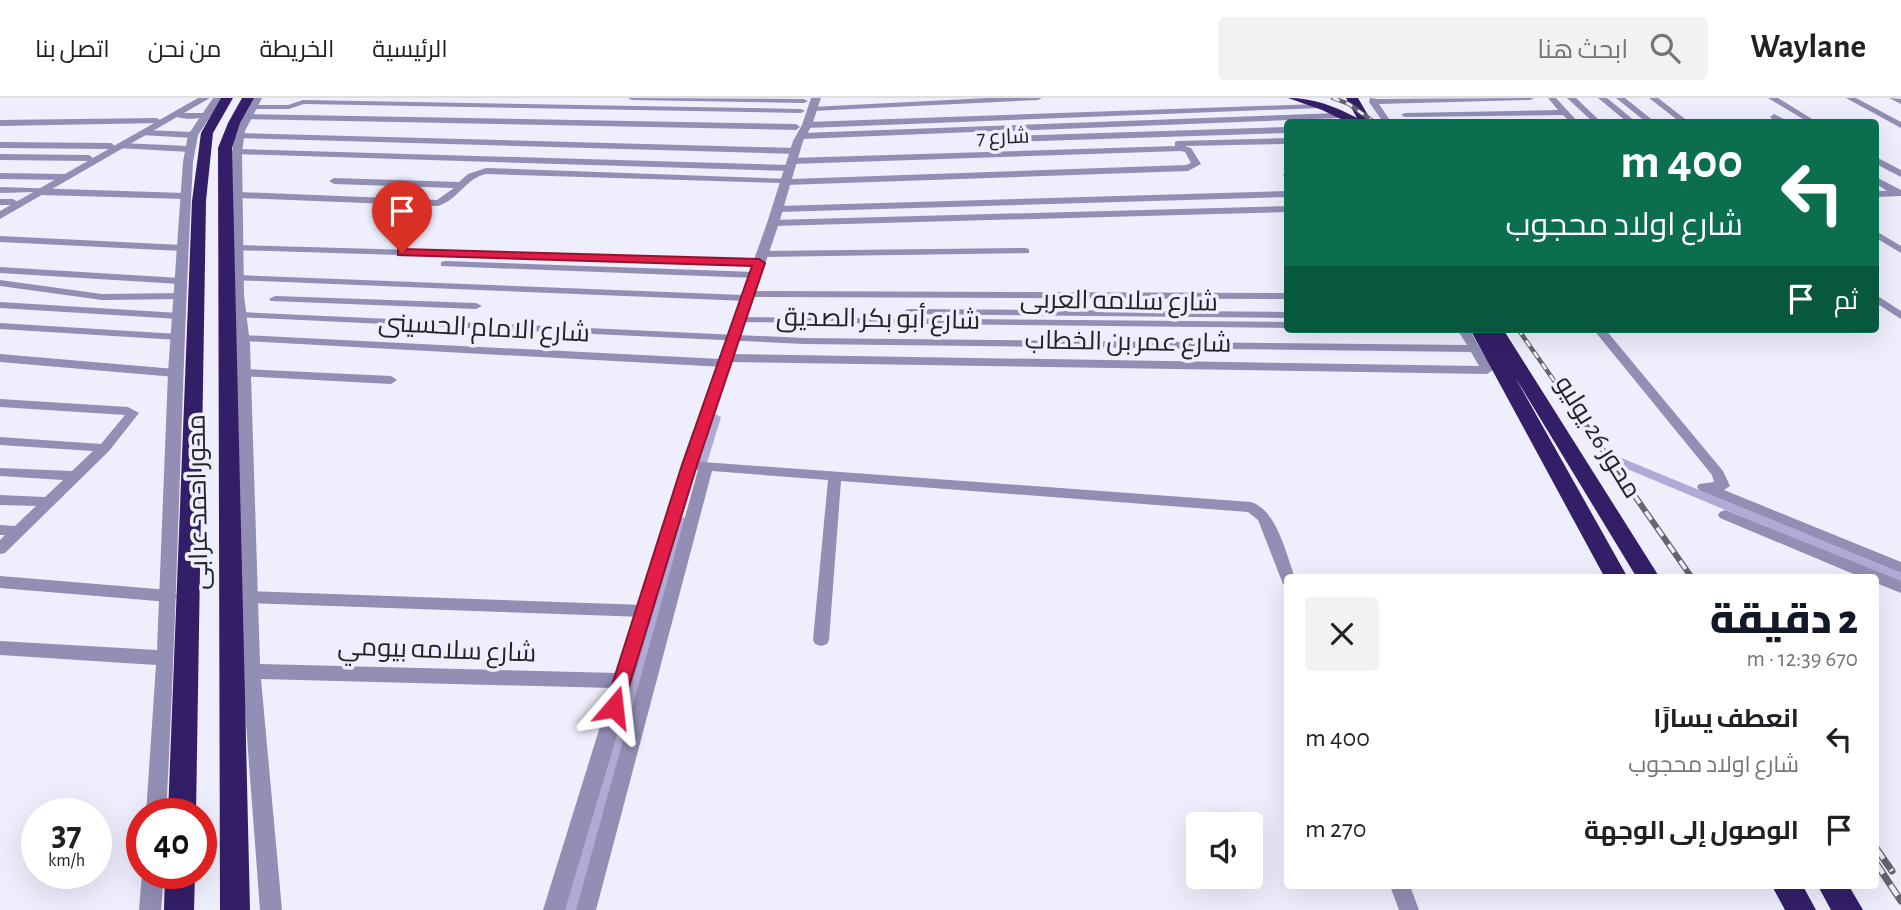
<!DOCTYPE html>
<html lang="ar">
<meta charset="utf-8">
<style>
body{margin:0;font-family:"Alegreya Sans",Cairo,sans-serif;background:#f2f2f2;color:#202124;direction:rtl;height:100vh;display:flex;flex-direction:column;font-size:26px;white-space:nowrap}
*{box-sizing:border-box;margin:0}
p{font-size:23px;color:#757577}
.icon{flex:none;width:38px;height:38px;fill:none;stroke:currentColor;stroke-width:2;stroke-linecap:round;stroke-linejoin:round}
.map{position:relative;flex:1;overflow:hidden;direction:ltr}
.side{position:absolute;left:1284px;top:476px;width:595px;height:315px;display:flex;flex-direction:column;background:#fff;border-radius:7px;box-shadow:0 7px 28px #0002;direction:rtl}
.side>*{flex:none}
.hud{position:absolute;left:1284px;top:21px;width:595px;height:214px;border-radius:7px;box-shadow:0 7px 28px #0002;direction:rtl;background:#0b6e4f;color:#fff;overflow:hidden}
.fabs{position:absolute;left:1186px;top:714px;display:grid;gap:14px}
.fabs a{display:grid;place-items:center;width:77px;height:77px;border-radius:7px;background:#fff;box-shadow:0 7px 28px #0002;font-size:35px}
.speed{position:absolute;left:21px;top:700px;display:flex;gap:14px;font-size:35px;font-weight:700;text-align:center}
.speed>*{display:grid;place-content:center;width:91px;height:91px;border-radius:50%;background:#fff;box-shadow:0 7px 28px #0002;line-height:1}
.speed small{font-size:18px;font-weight:400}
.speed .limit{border:10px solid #d22;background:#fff;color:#111}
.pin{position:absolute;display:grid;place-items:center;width:60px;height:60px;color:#fff;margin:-72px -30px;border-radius:50% 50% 50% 0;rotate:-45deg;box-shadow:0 0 7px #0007}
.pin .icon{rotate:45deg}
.me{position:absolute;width:77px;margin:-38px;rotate:17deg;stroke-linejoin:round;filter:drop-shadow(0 0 5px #0008)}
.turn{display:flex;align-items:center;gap:24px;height:147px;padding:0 21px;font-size:32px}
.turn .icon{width:91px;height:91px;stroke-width:2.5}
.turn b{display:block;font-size:49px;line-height:60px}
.then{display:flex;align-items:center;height:66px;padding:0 21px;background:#0003;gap:14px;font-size:26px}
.round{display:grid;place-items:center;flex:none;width:74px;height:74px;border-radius:7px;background:#f2f2f2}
.head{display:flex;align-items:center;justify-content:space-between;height:119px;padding:0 21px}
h1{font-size:42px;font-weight:800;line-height:52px;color:#111827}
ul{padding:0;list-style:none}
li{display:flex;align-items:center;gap:21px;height:91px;padding:0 21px}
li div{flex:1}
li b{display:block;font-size:26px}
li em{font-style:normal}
header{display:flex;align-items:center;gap:42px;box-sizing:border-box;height:98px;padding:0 35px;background:#fff;border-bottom:2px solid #e0e0e0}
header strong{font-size:33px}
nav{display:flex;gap:38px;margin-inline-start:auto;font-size:24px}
.search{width:490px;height:63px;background:#f2f2f2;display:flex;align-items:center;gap:18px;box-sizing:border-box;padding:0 24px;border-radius:7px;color:#757577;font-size:26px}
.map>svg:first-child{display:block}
</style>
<header>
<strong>Waylane</strong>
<div class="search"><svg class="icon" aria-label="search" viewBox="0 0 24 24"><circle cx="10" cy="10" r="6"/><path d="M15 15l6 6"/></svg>ابحث هنا</div>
<nav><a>الرئيسية</a><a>الخريطة</a><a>من نحن</a><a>اتصل بنا</a></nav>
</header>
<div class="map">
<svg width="1901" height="812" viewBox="0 0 1901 812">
<rect width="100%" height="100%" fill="#efeefd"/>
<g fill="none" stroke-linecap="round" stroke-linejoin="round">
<g fill="#b0abd6" fill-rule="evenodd">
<polygon points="715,316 721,319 707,365 701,369 697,368 695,365 709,319"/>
<polygon points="1619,359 1901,475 1901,485 1615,366 1613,363"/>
<polygon points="684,419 690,423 579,812 561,812 678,423"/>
</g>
<g fill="#938eb4" fill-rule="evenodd">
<polygon points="628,0 804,1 808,3 804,5 632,2"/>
<polygon points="988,0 1042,0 1038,2 812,13 808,11 812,9"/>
<polygon points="1370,0 1378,1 1534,0 1530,2 1379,6 1391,24 1383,24 1369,4"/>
<polygon points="1548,0 1556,0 1578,24 1570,24 1563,17 1405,19 1401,17 1405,15 1558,12"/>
<polygon points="1567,0 1576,0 1601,24 1593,24"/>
<polygon points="1598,0 1607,0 1636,24 1627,24"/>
<polygon points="1616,0 1625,0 1655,24 1646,24"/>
<polygon points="1649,0 1658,0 1689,24 1680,24"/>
<polygon points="1768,0 1778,0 1817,24 1808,24"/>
<polygon points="1846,0 1856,0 1901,24 1901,30"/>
<polygon points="1889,0 1901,1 1901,6"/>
<polygon points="303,2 801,11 805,13 801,15 304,6 289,11 251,11 247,9 251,7 288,7"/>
<polygon points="1317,6 1320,6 1320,10 807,30 803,27 807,24"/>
<path d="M173 15H205L209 17C201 22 180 22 172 17Z"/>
<polygon points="1338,15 1342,18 1341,20 1007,33 1010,38 1288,29 1288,35 1009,44 1001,41 998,33 802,41 798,38 802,35"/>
<polygon points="246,16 796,26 800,29 796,32 243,21 243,17"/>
<path d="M1774 16 1786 22 1787 24C1781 25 1774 24 1770 19Z"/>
<polygon points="156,20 159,21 159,25 0,28 0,22"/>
<polygon points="144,32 193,34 197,37 193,40 141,37 140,35"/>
<polygon points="239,35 795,50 799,53 795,56 236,40 236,36"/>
<path d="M1288 40V46L1185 48 1191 50 1201 66 1188 73 786 87 782 85 486 76C466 80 458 102 438 108L239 100 234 97 239 94 437 102 454 90 334 86 329 83 334 80 459 84 468 76 486 70 791 81 1186 67 1191 65 1185 54 1181 53 792 66 788 63 792 60 1175 48V44L1178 43Z"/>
<polygon points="0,44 111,45 115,48 111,51 0,50"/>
<polygon points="120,45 190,48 194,51 190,54 117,50 117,46"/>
<polygon points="237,51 790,67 795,70 790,73 234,56 234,52"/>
<polygon points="0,56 89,57 93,60 89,63 0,62"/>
<polygon points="1876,59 1901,72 1901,79 1876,66"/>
<polygon points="1288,74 1288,81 1285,80 1283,77"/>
<polygon points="0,75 65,76 70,79 65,82 0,81"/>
<polygon points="1876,79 1901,92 1901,98 1876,99 1876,93 1887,93 1876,86"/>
<polygon points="0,89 185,95 190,98 185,101 40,97 35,94 0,95"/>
<polygon points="1288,93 1288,99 778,114 773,111 778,108"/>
<polygon points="0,101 13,101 18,104 13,107 0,107"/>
<polygon points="1288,108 1288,114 773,128 768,125 773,122"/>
<polygon points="1876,133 1901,148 1901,155 1876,140"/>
<polygon points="0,138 182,147 187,150 182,153 0,144"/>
<polygon points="238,147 759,162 764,165 759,168 234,152 233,150"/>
<polygon points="1025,150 1029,151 1029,155 762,159 757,156 762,153"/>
<polygon points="445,163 755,174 760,177 755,180 441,168 441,164"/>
<polygon points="0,169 180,180 185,183 180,186 0,175"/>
<polygon points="237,177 743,197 748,193 1288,195 1288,201 752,199 747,203 233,182 232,180"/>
<polygon points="0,182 102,196 180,195 185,198 180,201 102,202 0,188"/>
<polygon points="1876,197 1901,213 1901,221 1876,205"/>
<polygon points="275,198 476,205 482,208 476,211 271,203 269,201"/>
<polygon points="0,204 179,215 185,218 179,221 0,210"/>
<polygon points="908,211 1288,214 1288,220 904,216 902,214"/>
<polygon points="240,214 804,240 1467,247 1457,231 1469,231 1493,272 1487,276 729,264 728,268 724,269 243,243 237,240 243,237 721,261 722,257 726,256 1479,268 1471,254 804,246 236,219 236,215"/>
<polygon points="739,219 1288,224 1288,230 735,224 735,220"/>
<polygon points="0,225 178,236 184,239 178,242 0,231"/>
<polygon points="1593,231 1605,231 1723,373 1730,388 1724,392 1901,464 1901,475 1699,392 1697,389 1699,386 1714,384 1712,377"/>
<polygon points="0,256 175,271 181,275 175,279 0,264"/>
<polygon points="243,271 391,278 397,282 391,286 239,278 237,275 239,272"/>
<polygon points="0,301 128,309 139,315 109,353 5,455 0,456 0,442 5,437 0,437 0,427 15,428 36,408 0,407 0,397 45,399 63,382 0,378 0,370 72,373 93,353 0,347 0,339 101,346 125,317 0,309"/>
<path d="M689 363 1251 404C1277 412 1286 456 1295 480H1288V488L1283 486 1258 422 1248 414 841 383 829 542 827 546 821 548 815 546 813 542 828 382 712 373 596 812H576L698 372 684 370 682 367 684 364Z"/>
<polygon points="1725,412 1901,483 1901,495 1876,485 1876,480 1863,480 1720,420 1718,417 1720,414"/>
<polygon points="0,478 169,492 174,494 177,498 174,502 169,504 0,490"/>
<polygon points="249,493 645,507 651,509 653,513 651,517 645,519 249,505 244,503 241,499 244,495"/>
<polygon points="1390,788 1410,788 1419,812 1399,812"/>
</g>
<g fill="#938eb4" fill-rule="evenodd">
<polygon points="198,0 210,0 0,121 0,113"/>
<path d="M213 0H223L198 37 193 64C181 281 178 499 166 716H146L156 567 0 557V543L157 552 168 275 183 64 188 37Z"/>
<polygon points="252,0 262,0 245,33 242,54 244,197 250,246 260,566 617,575 681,367 767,125 793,43 802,27 811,0 821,0 812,27 803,43 779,125 697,367 565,812 543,812 612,590 261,581 282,812 260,812 242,573 236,246 232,197 232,54 235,33"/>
<polygon points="142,775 164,775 161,812 139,812"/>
</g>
<g fill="#331f68" fill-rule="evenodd">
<polygon points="221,0 233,0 213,35 206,103 196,716 168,716 192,103 201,35"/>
<polygon points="242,0 254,0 240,25 232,50 250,812 220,812 218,50 228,25"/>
<path d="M1288 0C1314 0 1334 8 1357 20L1346 0H1358L1372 24H1347L1322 12Z"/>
<polygon points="1470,231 1503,231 1660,480 1637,480 1515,279 1628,480 1605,480"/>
<polygon points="165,775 195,775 194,812 164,812"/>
<polygon points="1772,788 1803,788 1816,812 1785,812"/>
<polygon points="1818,788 1849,788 1863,812 1831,812"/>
</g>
<defs>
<g id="rail-far2">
<polyline points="1333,0 1349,6 1374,24"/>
<polyline points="1518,231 1578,317"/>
</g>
<polyline id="rail-far1" points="1577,315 1692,480"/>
<g id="rail">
<polyline points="1876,750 1892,773"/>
<polyline points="1876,765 1901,803"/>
</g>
</defs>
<use href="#rail-far2" stroke="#66656e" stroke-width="4.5"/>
<use href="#rail-far1" stroke="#66656e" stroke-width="6"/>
<use href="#rail" stroke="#66656e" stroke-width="7"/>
<use href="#rail-far2" stroke="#efeefd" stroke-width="2.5" stroke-dasharray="7" stroke-linecap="butt"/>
<use href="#rail-far1" stroke="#efeefd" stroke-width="3.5" stroke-dasharray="10" stroke-linecap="butt"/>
<use href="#rail" stroke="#efeefd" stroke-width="4.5" stroke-dasharray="13" stroke-linecap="butt"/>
</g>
<polygon fill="#e11d48" stroke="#92132f" stroke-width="2" points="402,151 759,161 765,165 697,367 621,614 614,617 607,614 605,609 682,367 752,168 398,157 398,152"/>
<g text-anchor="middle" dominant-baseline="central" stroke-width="7" stroke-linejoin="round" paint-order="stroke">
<g font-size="21" fill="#232228" stroke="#efeefd">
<text transform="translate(1003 39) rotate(-2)">شارع 7</text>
</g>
<g font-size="26" fill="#232228" stroke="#efeefd">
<text transform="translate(1119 203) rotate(1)">شارع سلامه العربى</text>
<text transform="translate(878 221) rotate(1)">شارع أبو بكر الصديق</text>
<text transform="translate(484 230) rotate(3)">شارع الامام الحسينى</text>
<text transform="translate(1128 244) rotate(1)">شارع عمر بن الخطاب</text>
<text transform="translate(1598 339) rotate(58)">محور 26 يوليو</text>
<text transform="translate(198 404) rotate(-91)">محور احمد عرابى</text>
<text transform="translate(437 552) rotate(2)">شارع سلامه بيومي</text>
</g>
</g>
</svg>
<div class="fabs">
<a><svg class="icon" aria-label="sound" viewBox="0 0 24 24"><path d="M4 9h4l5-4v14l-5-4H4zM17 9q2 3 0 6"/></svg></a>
</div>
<div class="speed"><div>37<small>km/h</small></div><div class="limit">40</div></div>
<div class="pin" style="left:402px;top:155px;background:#d93025"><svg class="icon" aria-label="arrive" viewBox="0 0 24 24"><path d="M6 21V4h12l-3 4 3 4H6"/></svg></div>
<svg class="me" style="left:614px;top:609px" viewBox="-20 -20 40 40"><path d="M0-17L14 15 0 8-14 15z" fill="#e11d48" stroke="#fff" stroke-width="4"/></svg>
<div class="hud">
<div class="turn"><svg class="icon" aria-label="left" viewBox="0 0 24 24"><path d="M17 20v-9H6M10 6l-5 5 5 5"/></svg><div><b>400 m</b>شارع اولاد محجوب</div></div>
<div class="then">ثم<svg class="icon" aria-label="arrive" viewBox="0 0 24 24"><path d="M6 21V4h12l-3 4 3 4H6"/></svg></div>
</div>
<section class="side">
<div class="head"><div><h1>2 دقيقة</h1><p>670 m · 12:39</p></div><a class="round"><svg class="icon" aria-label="close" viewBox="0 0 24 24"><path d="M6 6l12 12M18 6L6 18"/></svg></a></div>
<ul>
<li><svg class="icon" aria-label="left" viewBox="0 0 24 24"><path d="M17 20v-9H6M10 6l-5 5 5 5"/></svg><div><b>انعطف يسارًا</b><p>شارع اولاد محجوب</p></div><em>400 m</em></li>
<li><svg class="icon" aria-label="arrive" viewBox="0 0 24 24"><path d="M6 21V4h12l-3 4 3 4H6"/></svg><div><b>الوصول إلى الوجهة</b></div><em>270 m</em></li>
</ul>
</section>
</div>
